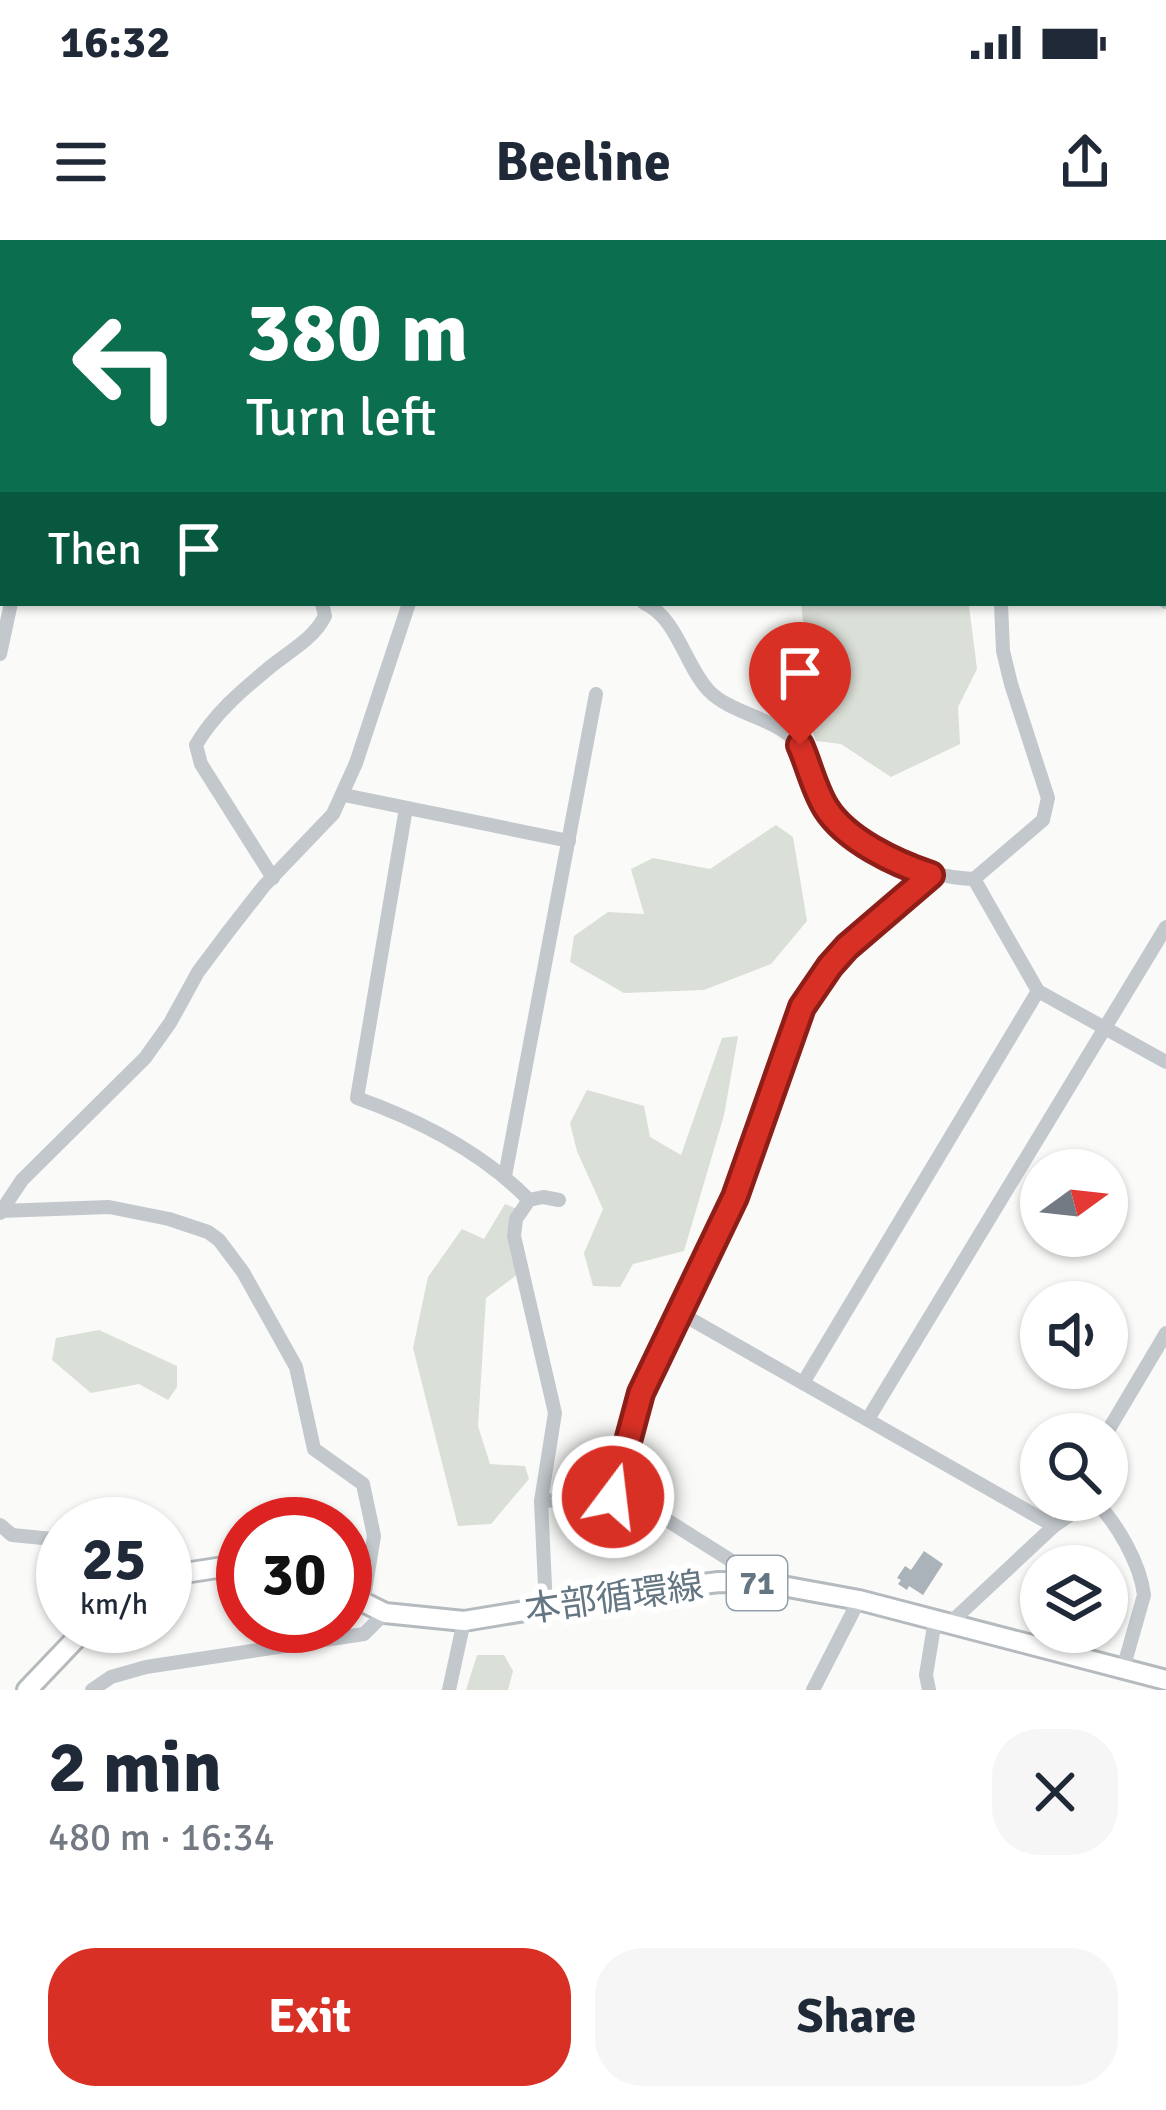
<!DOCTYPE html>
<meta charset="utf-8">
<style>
body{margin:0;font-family:Signika,"Noto Sans JP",sans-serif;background:#f6f6f7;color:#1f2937;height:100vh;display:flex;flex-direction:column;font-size:45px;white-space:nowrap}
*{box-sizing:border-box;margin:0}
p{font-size:39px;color:#747a83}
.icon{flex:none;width:66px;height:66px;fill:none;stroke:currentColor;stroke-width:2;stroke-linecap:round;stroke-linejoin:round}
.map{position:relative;height:1450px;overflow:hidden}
.side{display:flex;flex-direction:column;background:#fff;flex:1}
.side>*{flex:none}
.guide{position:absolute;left:0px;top:0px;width:1167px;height:366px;box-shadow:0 3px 9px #0004;background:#0b6e4f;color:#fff;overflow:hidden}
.needle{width:78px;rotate:75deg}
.fabs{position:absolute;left:1020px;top:909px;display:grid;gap:24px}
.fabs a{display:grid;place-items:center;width:108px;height:108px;border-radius:50%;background:#fff;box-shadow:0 3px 9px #0004;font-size:60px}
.speed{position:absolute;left:36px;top:1257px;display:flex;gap:24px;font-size:60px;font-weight:700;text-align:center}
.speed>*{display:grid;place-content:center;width:156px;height:156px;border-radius:50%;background:#fff;box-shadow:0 3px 9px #0004;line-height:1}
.speed small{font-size:30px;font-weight:400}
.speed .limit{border:18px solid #d22;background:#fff;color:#111}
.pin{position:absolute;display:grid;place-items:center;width:102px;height:102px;color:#fff;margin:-123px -51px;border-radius:50% 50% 50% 0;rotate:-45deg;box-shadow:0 0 12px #0007}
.pin .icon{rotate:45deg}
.me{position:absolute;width:132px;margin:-66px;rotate:15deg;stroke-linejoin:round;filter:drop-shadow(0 0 9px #0008)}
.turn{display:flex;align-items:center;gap:42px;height:252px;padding:0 48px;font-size:54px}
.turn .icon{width:156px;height:156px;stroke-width:2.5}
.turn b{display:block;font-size:84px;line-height:102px}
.then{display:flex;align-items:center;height:114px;padding:0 48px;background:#0003;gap:24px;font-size:45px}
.round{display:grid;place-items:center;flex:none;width:126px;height:126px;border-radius:48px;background:#f6f6f7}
.headline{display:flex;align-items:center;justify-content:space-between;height:204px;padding:0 48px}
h1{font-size:72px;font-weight:800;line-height:90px}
.cta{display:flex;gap:24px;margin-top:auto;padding:24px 48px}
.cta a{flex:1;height:138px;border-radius:48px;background:#d93025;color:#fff;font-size:48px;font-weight:800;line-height:138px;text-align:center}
.cta a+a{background:#f6f6f7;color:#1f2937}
.status{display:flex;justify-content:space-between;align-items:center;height:84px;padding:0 60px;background:#fff;direction:ltr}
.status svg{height:33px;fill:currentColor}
header{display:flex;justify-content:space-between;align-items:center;height:156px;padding:0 48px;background:#fff;font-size:54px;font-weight:800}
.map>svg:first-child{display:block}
</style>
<div class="status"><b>16:32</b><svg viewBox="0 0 49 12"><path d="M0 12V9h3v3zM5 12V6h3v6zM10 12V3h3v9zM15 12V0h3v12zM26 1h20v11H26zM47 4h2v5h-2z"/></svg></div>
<header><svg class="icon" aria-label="menu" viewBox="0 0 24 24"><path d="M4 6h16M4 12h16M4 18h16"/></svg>Beeline<svg class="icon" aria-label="share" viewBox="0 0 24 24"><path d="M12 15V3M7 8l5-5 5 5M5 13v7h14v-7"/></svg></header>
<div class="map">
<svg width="1166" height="1450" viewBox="0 0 1166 1450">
<rect width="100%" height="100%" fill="#fafaf8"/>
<g fill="#dadfd7">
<polygon points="801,363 964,363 969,366 977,429 958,467 960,504 891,537 841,504 816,501 805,471 831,440 831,398 803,381"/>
<polygon points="776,585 793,597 807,681 771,724 704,750 624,753 570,722 574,696 608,672 644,674 631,629 653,618 710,629"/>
<polygon points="738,796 724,875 684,1011 633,1024 620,1047 593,1046 584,1013 603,969 577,911 570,883 587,850 644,866 650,897 681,915 722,798"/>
<polygon points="505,964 517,969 518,1034 486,1058 478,1186 490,1224 525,1226 529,1239 491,1284 458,1286 413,1108 428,1037 462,989 484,999"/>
<polygon points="99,1090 177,1126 177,1147 168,1160 139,1144 91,1153 52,1120 56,1098"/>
<polygon points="477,1415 504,1415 513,1431 508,1450 466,1450"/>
</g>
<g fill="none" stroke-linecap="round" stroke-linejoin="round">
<g stroke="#bbc7cb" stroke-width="4.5">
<polyline points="0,223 3,231"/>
<polyline points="0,335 3,324"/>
</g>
</g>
<polygon fill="#aab3b9" points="924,1311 943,1324 923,1355 909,1346 907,1350 898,1344 901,1340 897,1338 905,1326 911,1330"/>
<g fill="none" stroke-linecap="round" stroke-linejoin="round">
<defs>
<g id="major">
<polyline points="165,1336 243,1324"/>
<polyline points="345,1353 385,1373 464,1381 646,1351 719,1342 766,1343 859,1360 1166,1440"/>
<polyline points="27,1450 88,1386"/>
</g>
</defs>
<use href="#major" stroke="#b5babe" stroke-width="24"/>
<g stroke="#c3c8cc" stroke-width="14">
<polyline points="256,0 257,3"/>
<polyline points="416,0 417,3"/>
<polyline points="767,0 768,3"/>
<polyline points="150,3 152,0"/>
<polyline points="1109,3 1110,0"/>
<polyline points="0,156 3,161"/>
<polyline points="1164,268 1166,265"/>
<polyline points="1164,360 1166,362"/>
<path d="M644 363C677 377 685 426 709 451 733 475 775 477 797 503 813 522 813 550 827 570 855 612 926 637 974 639L1043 580 1048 558 1011 444 1003 411 1001 363"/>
<polyline points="0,414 11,363"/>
<polyline points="344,555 569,601"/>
<path d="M406 568 357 858C419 880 483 913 529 960"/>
<path d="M273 638 201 524 196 505C214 474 241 451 269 428 289 411 313 400 325 376L322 363"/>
<polyline points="974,639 1038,751 1166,822"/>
<polyline points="505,936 596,454"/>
<polyline points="1,971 109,967 169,979 208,992 219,1000 243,1032 296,1127 314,1209 363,1244 374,1296 363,1363"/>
<polyline points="0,973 22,940 145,818 170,783 198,732 228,692 264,646 333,574 356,523 409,363"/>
<polyline points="680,1073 1054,1286"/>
<polyline points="803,1143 1038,751"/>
<polyline points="868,1179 1166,687"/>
<polyline points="1106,1194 1166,1093"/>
<polyline points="613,1257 641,1153 735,957 803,767 829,726 847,707 931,635"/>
<path d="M1094 1260C1117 1283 1140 1323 1144 1355L1123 1429"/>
<polyline points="541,1261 613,1257 643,1265 765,1342"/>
<polyline points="0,1285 12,1295 63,1300"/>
<polyline points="165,1298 172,1301 180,1331"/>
<polyline points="546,1367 541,1261 555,1173 514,996 516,979 529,960 543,957 559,960"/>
<polyline points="950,1383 1054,1286 1092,1260"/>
<polyline points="92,1450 111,1437 146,1427 364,1394 385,1373"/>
<polyline points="449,1450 464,1381"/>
<polyline points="813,1450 859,1360"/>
<polyline points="929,1450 926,1435 935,1380"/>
</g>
<use href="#major" stroke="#fff" stroke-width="18"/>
</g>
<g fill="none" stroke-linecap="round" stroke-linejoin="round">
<defs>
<path id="route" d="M613 1257 641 1153 735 957 802 767 830 726 847 707 931 635C895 623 846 600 826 568 814 549 809 525 800 505"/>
</defs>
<use href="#route" stroke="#8d1f18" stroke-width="30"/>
<use href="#route" stroke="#d93025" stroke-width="21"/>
</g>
<g text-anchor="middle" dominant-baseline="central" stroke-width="12" stroke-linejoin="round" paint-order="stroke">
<rect fill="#fff" stroke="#939fa8" stroke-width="3" x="727" y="1316" width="60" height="54" rx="9"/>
<g font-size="33" font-weight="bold" fill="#657683">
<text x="757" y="1343">71</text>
</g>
<g font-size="36" fill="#657683" stroke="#fff">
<text transform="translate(614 1358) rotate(-8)">本部循環線</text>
</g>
</g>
</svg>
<div class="fabs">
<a><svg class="needle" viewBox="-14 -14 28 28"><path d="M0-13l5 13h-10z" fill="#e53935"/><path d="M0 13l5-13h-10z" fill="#747a83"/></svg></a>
<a><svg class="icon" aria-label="sound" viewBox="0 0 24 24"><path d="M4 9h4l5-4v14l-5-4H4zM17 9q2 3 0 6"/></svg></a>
<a><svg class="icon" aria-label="search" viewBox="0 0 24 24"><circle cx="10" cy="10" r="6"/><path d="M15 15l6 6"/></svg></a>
<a><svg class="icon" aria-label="layers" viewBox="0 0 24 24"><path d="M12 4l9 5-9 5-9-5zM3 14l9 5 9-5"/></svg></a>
</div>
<div class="speed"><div>25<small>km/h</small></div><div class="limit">30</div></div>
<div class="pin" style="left:800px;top:505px;background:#d93025"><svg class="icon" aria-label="arrive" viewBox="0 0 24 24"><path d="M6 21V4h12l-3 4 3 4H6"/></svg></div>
<svg class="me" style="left:613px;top:1257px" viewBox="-20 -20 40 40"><circle r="17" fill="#d93025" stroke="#fff" stroke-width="3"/><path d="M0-11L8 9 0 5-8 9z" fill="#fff"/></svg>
<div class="guide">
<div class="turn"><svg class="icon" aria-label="left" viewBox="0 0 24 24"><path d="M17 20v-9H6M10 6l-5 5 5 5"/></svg><div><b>380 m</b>Turn left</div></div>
<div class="then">Then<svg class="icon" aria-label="arrive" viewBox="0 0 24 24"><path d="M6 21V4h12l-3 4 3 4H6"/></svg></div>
</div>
</div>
<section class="side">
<div class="headline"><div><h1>2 min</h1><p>480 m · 16:34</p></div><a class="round"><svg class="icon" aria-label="close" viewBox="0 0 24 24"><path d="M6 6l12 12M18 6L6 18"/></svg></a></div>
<div class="cta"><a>Exit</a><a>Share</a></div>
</section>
